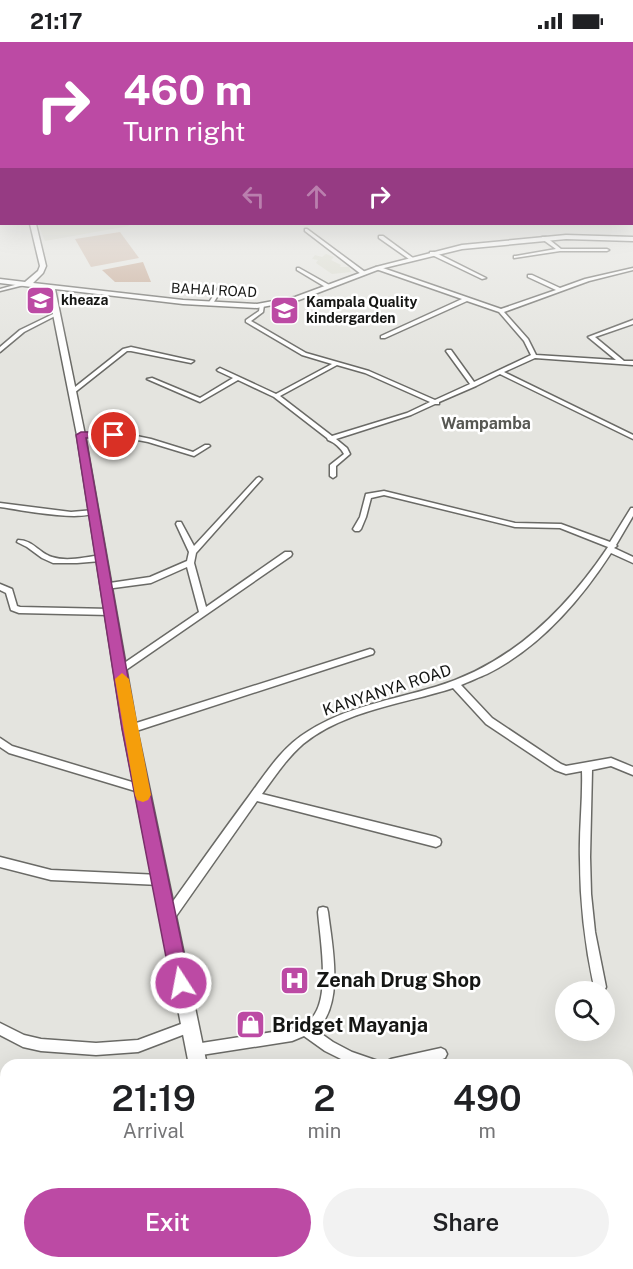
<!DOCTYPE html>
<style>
body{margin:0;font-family:"Public Sans",sans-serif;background:#f2f2f2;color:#202124;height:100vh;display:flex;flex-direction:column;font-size:22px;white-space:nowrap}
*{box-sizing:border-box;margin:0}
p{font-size:20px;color:#757577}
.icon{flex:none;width:33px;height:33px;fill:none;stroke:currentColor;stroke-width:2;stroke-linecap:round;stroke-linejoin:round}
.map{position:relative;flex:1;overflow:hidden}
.sheet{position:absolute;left:0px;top:1017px;width:633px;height:210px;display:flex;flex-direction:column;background:#fff;border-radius:18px 18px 0 0;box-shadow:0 6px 24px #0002}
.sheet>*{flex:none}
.top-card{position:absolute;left:0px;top:0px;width:633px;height:183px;box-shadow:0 6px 24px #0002;background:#bc4aa4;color:#fff;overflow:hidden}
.tools{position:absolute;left:555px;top:939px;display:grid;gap:12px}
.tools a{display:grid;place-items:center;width:60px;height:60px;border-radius:50%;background:#fff;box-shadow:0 6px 24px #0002;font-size:30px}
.pin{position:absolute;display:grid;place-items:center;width:51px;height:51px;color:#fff;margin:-26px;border:3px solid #fff;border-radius:50%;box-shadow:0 2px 6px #0007}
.me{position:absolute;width:66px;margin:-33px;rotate:349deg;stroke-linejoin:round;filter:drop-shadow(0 0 4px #0008)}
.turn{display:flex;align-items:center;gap:21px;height:126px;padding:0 24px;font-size:27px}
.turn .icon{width:78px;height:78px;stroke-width:2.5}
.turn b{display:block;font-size:42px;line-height:51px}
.lanes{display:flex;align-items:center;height:57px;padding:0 24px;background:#0003;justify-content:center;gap:30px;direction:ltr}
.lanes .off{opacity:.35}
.eta{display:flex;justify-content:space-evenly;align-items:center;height:102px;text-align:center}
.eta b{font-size:36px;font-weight:600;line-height:42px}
.action{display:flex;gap:12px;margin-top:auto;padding:12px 24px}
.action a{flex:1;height:69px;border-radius:36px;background:#bc4aa4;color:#fff;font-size:24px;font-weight:600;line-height:69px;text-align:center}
.action a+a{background:#f2f2f2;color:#202124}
.status{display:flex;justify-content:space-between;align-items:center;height:42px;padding:0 30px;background:#fff;direction:ltr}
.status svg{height:16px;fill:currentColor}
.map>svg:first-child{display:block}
</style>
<div class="status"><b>21:17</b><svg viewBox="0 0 49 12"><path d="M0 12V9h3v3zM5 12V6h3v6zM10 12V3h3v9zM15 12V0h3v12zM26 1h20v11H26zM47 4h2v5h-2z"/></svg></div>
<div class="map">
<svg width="633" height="1227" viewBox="0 0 633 1227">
<rect width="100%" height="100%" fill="#e4e4df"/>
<g fill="#d9dace">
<polygon points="38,182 128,182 129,184 45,199"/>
<polygon points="326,212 334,215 331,218 341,223 340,225 349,225 351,230 332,232 316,221 318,218 312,217 315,213 322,215"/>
</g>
<polygon fill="#cebaab" points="120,190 139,216 91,225 75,197"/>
<polygon fill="#c6a995" points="143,220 151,240 115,240 102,228"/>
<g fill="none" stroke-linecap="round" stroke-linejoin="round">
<defs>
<g id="street">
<rect x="632" y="177" width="1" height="2"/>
<polygon points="305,187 307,187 365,230 365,232 361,232 305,189"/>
<polygon points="379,194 383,194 413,216 409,217 379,196"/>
<polygon points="542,195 546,195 561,207 607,207 609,208 607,209 560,209 514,216 514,214 516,214 556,207 542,197"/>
<polygon points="430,210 434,210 486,236 482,237 430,212"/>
<path d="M376 225H380L501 267 556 248 528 235V233H532L560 246 585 237 633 226V228L589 239 504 270 528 297 536 313 616 318 588 295 633 278V282L595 295 624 319H633V323L535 316 504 330 633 393V397L500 332 476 344 439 360V362H435L411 373 336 397 347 406 350 412 336 424V434L333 436 330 434V423L344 412C341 406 334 400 328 398L327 396 274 355 238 338 200 360 147 337 152 336 200 356 233 336 218 329 217 328 220 326 276 352 332 322 302 313 246 280V278L259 269 260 263 262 262 264 263 263 270 251 279 306 311 369 329 435 358 470 342 446 309 447 308H451L474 340 531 313 524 299 499 270 467 259 385 296H381V294L462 257 376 227ZM337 323 365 331 430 360 407 371 332 394 280 354Z"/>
<polygon points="299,226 331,244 331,245 327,246 297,228 297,226"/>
<polygon points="22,241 24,241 24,243 0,249 0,247"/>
<polygon points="220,243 224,244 212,263 208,263 208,262"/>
<polygon points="53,272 57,273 24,290 0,310 0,305 20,288"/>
<polygon points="131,305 194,319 191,321 131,309 127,309 74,351 70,351 70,349 123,307"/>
<polygon points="81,391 127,392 151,397 193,410 205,403 209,403 210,404 194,414 148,400 127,396 79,394 78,393"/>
<polygon points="259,435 262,437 261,438 196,511 194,521 206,565 285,510 291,510 292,512 291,514 123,630 117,630 116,628 117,626 199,570 187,525 151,541 106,547 102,544 103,542 150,535 187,519 189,510 176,482 177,480 181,480 194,504 257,436"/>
<path d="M384 449 515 481 561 482 610 500 631 466H633V474L616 503 617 504 614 506 633 515V521L611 511C580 559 539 606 487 632 478 636 470 639 461 643L492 676 561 722 566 724 611 716 633 725V733L611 724 592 728 590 815 591 852 595 890 606 945 604 949H596L594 945C585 903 580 860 580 817 579 788 583 758 582 729L566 732 555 728 486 682 453 646C404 662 345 668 303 702 287 716 275 734 262 752L436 795 440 797 441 800 440 803 436 805 257 759 172 880 168 881 164 880 163 876 164 872C192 833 220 793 249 754 266 731 282 705 307 690 345 665 392 658 435 645 510 623 565 569 608 505L560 486 515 485 384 453 371 456 366 475 361 487 359 489H355L353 487 360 475 366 452Z"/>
<path d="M0 461 71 470 94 468 97 470C80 480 22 468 0 465Z"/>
<path d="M18 498C33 498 39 511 52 515 67 520 86 515 101 513L105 516 101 519 77 521H53L42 516 27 505 17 500Z"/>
<polygon points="0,542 12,547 17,564 20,565 110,567 114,570 110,573 19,571 11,568 6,551 0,548"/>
<polygon points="370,607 373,608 374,610 373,612 130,691 127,690 126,687 127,684 130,683"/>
<polygon points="0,696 12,704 142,743 145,744 147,747 145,750 142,751 9,711 0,705"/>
<polygon points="0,815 51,828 160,833 164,834 165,838 164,842 160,843 51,838 0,825"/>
<path d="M323 865 327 866 328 870C332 903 345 963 316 988L333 1000 352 1010 378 1019 380 1023H353L325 1009 304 994 292 999 195 1014 191 1012 189 1008 191 1004 195 1002 292 987C299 985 307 981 312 976 331 955 320 896 318 870L319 866Z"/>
<polygon points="189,979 193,981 195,985 193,989 138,1010 96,1013 41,1009 23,1005 0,993 0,981 24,993 41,997 96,1001 138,998"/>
<path d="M441 1006 445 1008 447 1012 445 1016C426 1024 405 1023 385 1023L387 1019 391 1017Z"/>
<polygon points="6,1183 6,1197 0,1199 0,1185"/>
</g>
<g id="secondary">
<polygon points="30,182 36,182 46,224 43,231 33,241 183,258 257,262 295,255 376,225 462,203 566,193 633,195 633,199 566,197 462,207 380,227 299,258 257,266 183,262 55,247 85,393 137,687 207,1023 189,1023 123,687 77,393 48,247 0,241 0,237 25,240 38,229 40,224"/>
<polygon points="234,1221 254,1221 256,1227 236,1227"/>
</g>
</defs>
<use href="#street" stroke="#6a6a66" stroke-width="3"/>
<use href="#secondary" stroke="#6a6a66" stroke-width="3"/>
<use href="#street" fill="#fff" fill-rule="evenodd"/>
<use href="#secondary" fill="#fff" fill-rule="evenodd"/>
</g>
<linearGradient id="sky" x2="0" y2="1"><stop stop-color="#89b8d1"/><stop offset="0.46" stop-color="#f3f3f1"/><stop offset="1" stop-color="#f3f3f1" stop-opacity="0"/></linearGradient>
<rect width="633" height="315" fill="url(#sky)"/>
<polygon fill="#bc4aa4" stroke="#7a306b" stroke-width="1.5" points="81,390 114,390 120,393 114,396 86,396 137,687 190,941 187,948 181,951 174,948 171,941 122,687 76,393"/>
<polygon fill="#f59e0b" points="122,631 129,637 151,753 148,758 143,760 137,758 135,753 115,637"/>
<defs>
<symbol id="school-square" viewBox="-11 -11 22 22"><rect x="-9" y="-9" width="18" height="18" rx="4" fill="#bc4aa4" stroke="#fff"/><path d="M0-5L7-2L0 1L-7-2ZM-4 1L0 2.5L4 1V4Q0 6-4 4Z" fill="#fff"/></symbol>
<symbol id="hospital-square" viewBox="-11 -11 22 22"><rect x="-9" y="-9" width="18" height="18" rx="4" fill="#bc4aa4" stroke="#fff"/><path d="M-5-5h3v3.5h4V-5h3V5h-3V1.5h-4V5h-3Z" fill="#fff"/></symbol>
<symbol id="shop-square" viewBox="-11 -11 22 22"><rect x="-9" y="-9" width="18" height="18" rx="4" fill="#bc4aa4" stroke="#fff"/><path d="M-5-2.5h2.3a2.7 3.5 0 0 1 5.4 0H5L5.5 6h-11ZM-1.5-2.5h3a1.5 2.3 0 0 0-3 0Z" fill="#fff"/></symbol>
</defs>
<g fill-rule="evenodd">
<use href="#school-square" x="24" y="242" width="33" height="33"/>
<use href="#school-square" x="268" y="252" width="33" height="33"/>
<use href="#hospital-square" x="278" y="922" width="33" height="33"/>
<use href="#shop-square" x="234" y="966" width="33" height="33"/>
</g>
<g text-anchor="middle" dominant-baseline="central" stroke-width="5" stroke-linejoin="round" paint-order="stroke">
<g font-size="14" fill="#151614" stroke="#fff">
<text transform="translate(214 248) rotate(3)">BAHAI ROAD</text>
</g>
<g font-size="14" font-weight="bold" fill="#151614" stroke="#fff" text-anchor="start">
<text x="61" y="258">kheaza</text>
<text x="306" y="260">Kampala Quality<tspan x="306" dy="16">kindergarden</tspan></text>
</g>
<g font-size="16" font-weight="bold" fill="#575853" stroke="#fff">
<text x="486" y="381">Wampamba</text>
</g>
<g font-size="16" fill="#151614" stroke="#fff">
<text transform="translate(387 648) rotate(-18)">KANYANYA ROAD</text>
</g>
<g font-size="20" font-weight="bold" fill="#151614" stroke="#fff" text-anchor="start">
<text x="316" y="938">Zenah Drug Shop</text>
<text x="272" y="983">Bridget Mayanja</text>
</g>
</g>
</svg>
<div class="tools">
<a><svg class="icon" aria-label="search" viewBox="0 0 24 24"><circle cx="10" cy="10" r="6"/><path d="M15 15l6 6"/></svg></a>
</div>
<div class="pin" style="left:114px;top:393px;background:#d93025"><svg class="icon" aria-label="arrive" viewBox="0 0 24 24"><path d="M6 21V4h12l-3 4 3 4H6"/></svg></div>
<svg class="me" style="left:181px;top:941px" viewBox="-20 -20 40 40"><circle r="17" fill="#bc4aa4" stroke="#fff" stroke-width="3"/><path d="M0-11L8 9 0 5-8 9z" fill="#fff"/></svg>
<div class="top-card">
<div class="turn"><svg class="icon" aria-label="right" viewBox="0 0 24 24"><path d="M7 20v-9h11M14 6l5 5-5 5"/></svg><div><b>460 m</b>Turn right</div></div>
<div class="lanes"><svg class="icon off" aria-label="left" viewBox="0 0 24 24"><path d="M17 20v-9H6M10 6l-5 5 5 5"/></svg><svg class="icon off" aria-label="ahead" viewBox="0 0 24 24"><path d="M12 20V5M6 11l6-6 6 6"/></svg><svg class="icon" aria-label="right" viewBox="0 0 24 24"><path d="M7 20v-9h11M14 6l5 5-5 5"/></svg></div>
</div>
<section class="sheet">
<div class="eta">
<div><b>21:19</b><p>Arrival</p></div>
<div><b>2</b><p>min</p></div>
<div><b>490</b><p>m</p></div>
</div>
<div class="action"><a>Exit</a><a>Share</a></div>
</section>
</div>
